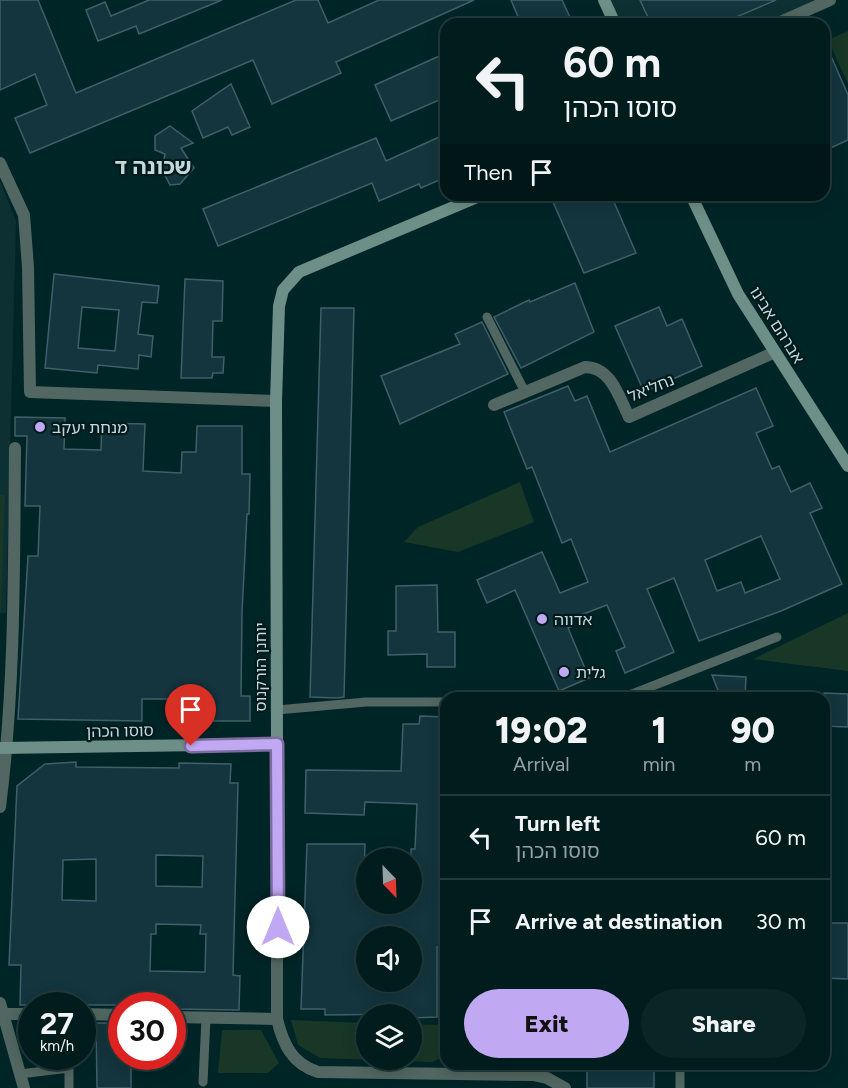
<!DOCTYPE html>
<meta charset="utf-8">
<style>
body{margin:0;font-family:Figtree,"Noto Sans Hebrew",sans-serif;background:#0a2526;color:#f1f3f6;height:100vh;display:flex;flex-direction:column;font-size:22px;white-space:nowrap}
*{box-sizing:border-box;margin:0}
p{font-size:20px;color:#95a1a4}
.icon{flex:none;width:33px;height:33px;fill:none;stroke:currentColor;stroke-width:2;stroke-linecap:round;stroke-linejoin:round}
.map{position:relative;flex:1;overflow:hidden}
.drawer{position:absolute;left:440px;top:692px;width:390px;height:378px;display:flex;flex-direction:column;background:#001c1d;border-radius:18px;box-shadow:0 3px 15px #0003,0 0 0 2px #223a3b}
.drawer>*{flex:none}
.top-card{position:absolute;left:440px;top:18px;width:390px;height:183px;border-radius:18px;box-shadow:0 3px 15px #0003,0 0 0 2px #223a3b;background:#001c1d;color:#f1f3f6;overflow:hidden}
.needle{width:39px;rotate:157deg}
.buttons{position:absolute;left:356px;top:848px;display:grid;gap:12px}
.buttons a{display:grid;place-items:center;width:66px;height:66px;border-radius:50%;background:#001c1d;box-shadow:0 3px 15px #0003,0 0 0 2px #223a3b;font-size:30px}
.speed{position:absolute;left:18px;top:992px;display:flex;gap:12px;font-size:30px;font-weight:700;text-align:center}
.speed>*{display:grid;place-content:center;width:78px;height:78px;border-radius:50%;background:#001c1d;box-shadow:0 3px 15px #0003,0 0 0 2px #223a3b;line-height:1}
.speed small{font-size:15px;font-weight:400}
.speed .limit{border:9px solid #d22;background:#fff;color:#111}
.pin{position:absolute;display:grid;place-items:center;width:51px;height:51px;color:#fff;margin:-62px -26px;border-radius:50% 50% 50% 0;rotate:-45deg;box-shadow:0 0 6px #0007}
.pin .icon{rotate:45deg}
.me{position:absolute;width:66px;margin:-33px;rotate:0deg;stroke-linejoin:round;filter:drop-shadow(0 0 4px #0008)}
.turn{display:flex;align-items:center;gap:21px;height:126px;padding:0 24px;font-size:27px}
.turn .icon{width:78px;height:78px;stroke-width:2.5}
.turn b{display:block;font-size:42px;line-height:51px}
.then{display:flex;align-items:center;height:57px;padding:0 24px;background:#0003;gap:12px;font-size:22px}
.eta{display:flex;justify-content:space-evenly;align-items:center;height:102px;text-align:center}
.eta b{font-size:36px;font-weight:800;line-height:42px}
.button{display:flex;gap:12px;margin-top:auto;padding:12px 24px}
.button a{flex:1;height:69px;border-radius:36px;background:#c1a8f3;color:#111;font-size:24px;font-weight:800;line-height:69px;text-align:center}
.button a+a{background:#0a2526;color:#f1f3f6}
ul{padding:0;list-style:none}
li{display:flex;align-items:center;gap:18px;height:84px;padding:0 24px;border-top:2px solid #223a3b}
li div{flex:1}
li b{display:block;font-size:22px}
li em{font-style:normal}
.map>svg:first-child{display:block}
</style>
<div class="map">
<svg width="848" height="1088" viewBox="0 0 848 1088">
<rect width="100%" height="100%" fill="#002527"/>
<g fill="#0d3132">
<polygon points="607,0 831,0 776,24 617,24"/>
<polygon points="0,181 16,221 6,613 0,613"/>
</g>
<g fill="#183726">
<polygon points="848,31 848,84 828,40"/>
<polygon points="520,482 534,522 458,552 404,542 418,527"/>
<polygon points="0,495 5,495 1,611 0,611"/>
<polygon points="848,613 848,671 753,659"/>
<polygon points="291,1020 366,1023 366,1059 411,1059 411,1024 445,1025 445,1056 432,1062 320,1058 298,1045"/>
<polygon points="222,1030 261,1030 279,1063 268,1073 218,1073"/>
</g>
<g fill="#14353e" stroke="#3f5f69" stroke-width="1.5" fill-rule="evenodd">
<polygon points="0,0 38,0 76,93 296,0 318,0 328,23 379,0 474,0 336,62 341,73 272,104 253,60 30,153 15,118 47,105 35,74 0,90"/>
<polygon points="149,0 222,0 139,34 136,26 98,41 86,10 105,2 111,16"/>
<polygon points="511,0 562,0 573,24 521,24"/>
<polygon points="640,0 776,0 720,24 651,24"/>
<polygon points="824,40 848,95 848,140 824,151"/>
<polygon points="446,53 446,97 391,121 375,85"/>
<polygon points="231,84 250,127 232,135 228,127 203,138 192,111"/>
<polygon points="170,126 193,143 181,148 194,168 180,184 170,185 162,170 165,154 155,150 155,136"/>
<polygon points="446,134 446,177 421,188 419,184 379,201 372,183 218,246 203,209 376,138 386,161"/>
<polygon points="550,195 611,195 636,253 584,273"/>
<path d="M54 274 159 286 157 303 142 302 138 334 153 336 151 357 139 355 138 369 98 365 97 373 45 368ZM82 307 119 310 115 351 78 348Z"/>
<polygon points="185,279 223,281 222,321 213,321 212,357 224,357 223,373 213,373 212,378 181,378"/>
<polygon points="575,283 594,332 521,368 494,317 529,300 530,302"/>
<polygon points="659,307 667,326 682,319 702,366 644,392 615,326"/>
<polygon points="321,308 354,308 344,697 337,698 310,697"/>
<polygon points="482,322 508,374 400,424 381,376 460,344 455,334"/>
<path d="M568 386 575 401 587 396 610 452 756 388 773 426 756 433 772 469 779 466 791 492 810 483 822 508 810 513 842 584 781 611 699 641 674 578 647 589 674 652 625 673 616 651 625 647 607 605 570 619 573 626 568 628 589 678 559 691 515 590 487 603 477 580 542 552 560 593 588 582 571 539 562 543 532 467 527 469 504 412ZM761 536 780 579 745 593 741 582 717 591 705 560Z"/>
<polygon points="15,417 65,418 64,449 101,450 102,423 145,424 143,471 181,473 182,452 196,452 197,426 242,426 242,474 250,474 249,514 247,514 242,612 241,696 250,696 250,721 186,721 186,699 142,699 142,721 18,719 28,556 38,556 40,506 25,506 27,436 15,436"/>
<polygon points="437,585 438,632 455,632 455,667 427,667 427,654 388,655 388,631 396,631 396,586"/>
<polygon points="712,675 746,677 745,698 721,698"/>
<polygon points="824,693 848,694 848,727 824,726"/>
<path d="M420 716 446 717 439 845H446L445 947H437V1017L411 1018V1014L325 1015V1009H301L307 844H365L363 903H411V849H415L417 804 365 802 364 815 305 813 306 770 401 771 403 724H419ZM366 936H411V981H366Z"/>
<path d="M76 762V767L179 768V763L231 764 230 783H238L233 975 240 976 239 1010 174 1009V1005H20L21 965H9L17 786 45 764ZM156 855 203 856 202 887 156 886ZM96 859V901L62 900 63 860ZM156 924 201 925 200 934H206L205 972 150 971 151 934H156Z"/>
<polygon points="824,923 848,923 848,979 824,978"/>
<polygon points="96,1023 122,1023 122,1056 131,1056 131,1088 97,1088"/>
<rect x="587" y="1064" width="67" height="24"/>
</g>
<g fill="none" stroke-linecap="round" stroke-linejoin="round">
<g stroke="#526761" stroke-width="9">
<polyline points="487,317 525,392"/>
<polyline points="622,698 777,637"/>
<polyline points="277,710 366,702 446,702"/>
<polyline points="20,1074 69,1068 69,1088"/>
<polyline points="203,1082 206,1018"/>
<polyline points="680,1088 680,1064"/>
</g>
<g stroke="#526761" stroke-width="12">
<polyline points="776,24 830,0"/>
<polyline points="0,163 24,215 28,267 30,392 276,401"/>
<path d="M494 405 585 367C611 367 619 397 629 417L773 353"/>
<path d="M277 744V1019C283 1044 292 1064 318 1072L533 1075 547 1078 565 1088"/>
<path d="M0 807C15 688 14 568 15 448"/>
<polyline points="0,1003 24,1088"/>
<polyline points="3,1014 32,1014"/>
<polyline points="82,1014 122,1015"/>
<polyline points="172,1017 277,1019"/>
</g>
<g stroke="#6e8f87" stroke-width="12">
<polyline points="604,0 615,24"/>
<polyline points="691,195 738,294 848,466"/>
<polyline points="0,748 277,744 276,401 279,306 283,290 299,272 482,195"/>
</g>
</g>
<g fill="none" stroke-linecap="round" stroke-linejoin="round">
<defs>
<polyline id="route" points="191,746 277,744 278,927"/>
</defs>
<use href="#route" stroke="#7d6d9e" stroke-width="15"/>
<use href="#route" stroke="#c1a8f3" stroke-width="10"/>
</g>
<g fill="#c1a8f3" stroke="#011b1c" stroke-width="2">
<circle cx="40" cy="427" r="6"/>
<circle cx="542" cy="619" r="6"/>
<circle cx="564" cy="672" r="6"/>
</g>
<g text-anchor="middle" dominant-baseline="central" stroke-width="4.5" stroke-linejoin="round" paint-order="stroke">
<g font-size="16" fill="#c6d9da" stroke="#011b1c">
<text transform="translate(777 325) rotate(58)">אברהם אבינו</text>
<text transform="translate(651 388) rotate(-22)">נחליאל</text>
<text transform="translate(260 667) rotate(-90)">יוחנן הורקנוס</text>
<text transform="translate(120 731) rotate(-1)">סוסו הכהן</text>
</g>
<g font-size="16" fill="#c6d9da" stroke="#011b1c" text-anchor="start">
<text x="52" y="427">מנחת יעקב</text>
<text x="554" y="619">אדווה</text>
<text x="576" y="672">גלית</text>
</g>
<g font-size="22" font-weight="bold" fill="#c6d9da" stroke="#011b1c">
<text x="153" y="166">שכונה ד</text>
</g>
</g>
</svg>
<div class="buttons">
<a><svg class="needle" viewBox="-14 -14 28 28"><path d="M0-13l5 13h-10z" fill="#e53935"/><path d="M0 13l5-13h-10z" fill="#95a1a4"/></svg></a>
<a><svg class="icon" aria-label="sound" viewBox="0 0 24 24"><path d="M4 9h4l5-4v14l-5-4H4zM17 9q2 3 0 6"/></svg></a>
<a><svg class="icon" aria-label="layers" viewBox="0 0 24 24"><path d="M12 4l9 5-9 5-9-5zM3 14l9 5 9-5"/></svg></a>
</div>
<div class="speed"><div>27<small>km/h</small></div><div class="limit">30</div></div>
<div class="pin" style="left:191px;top:746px;background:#d93025"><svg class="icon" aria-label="arrive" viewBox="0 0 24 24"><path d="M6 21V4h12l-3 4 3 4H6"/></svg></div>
<svg class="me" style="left:278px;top:927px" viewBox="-20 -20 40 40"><circle r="19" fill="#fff"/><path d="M0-13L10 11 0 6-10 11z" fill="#c1a8f3"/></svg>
<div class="top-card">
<div class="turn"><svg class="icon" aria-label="left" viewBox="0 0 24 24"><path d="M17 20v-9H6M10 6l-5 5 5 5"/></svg><div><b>60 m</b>סוסו הכהן</div></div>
<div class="then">Then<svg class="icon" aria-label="arrive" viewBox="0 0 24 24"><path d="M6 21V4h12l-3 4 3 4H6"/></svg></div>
</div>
<section class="drawer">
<div class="eta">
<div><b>19:02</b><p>Arrival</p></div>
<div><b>1</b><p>min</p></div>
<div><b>90</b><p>m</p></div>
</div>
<ul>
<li><svg class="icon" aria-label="left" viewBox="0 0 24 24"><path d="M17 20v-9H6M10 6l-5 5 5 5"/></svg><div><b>Turn left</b><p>סוסו הכהן</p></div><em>60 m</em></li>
<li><svg class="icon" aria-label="arrive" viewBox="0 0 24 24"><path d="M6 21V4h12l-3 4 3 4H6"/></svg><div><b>Arrive at destination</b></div><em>30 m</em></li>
</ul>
<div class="button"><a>Exit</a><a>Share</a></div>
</section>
</div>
